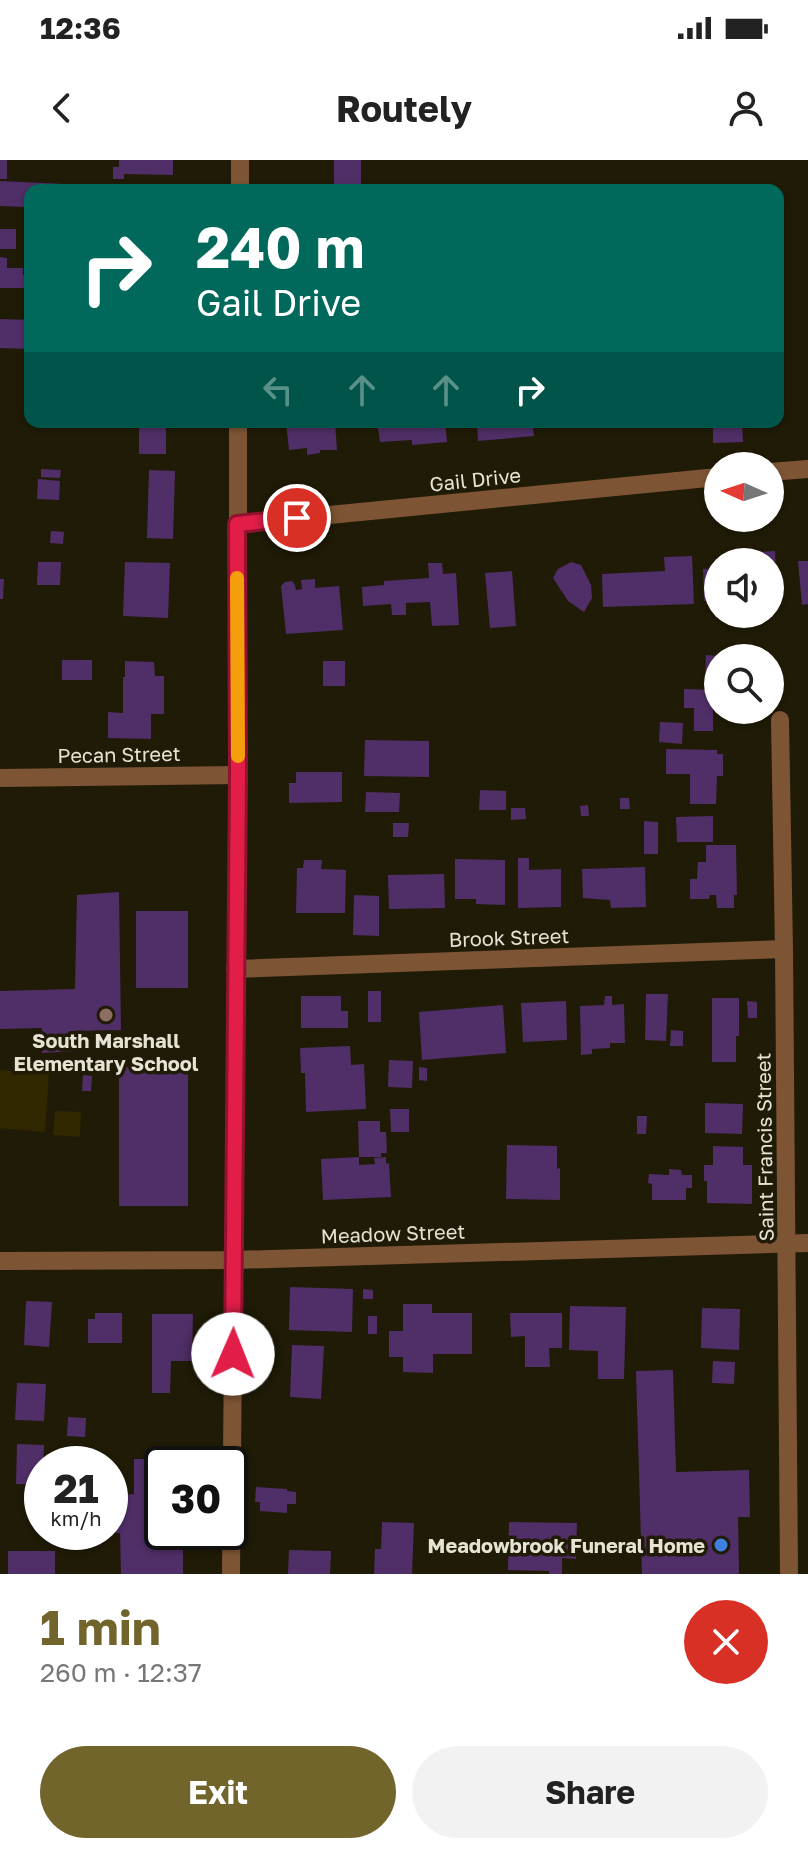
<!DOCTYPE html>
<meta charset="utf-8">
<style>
body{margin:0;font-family:"Golos Text",sans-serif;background:#f2f2f2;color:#222;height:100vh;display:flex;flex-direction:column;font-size:30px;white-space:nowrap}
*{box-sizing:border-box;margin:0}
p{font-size:26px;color:#767676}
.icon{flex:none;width:44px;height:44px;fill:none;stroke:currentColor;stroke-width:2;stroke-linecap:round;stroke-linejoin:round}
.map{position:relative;height:1414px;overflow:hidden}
.side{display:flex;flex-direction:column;background:#fff;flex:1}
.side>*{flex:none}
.banner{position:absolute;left:24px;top:24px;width:760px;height:244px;border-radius:16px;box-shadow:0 2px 6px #0004;background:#00695c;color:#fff;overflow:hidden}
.needle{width:52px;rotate:273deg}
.fabs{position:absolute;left:704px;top:292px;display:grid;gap:16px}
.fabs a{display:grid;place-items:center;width:80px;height:80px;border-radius:50%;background:#fff;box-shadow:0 2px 6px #0004;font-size:40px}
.speed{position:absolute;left:24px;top:1286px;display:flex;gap:16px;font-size:40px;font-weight:700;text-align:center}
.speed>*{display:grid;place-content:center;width:104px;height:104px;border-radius:50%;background:#fff;box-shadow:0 2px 6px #0004;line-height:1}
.speed small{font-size:20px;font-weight:400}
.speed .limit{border:4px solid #111;border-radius:12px;background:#fff;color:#111}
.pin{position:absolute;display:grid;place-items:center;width:68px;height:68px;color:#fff;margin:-34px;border:4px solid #fff;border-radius:50%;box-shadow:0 2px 8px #0007}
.me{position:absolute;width:88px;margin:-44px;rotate:1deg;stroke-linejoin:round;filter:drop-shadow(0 0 6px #0008)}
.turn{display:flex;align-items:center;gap:28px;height:168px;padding:0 40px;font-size:36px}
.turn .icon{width:104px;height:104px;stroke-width:2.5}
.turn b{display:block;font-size:56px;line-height:68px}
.lanes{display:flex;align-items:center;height:76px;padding:0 40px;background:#0003;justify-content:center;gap:40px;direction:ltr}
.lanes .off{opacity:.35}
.round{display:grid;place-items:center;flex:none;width:84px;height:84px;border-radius:42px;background:#f2f2f2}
.headline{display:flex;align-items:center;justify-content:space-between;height:136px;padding:0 40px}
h1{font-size:48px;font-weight:700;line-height:60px;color:#72652b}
.cta{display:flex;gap:16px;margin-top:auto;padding:16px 40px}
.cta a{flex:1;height:92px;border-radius:48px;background:#72652b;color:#fff;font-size:32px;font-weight:700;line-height:92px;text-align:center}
.cta a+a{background:#f2f2f2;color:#222}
.status{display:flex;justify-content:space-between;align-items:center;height:56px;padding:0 40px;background:#fff;direction:ltr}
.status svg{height:22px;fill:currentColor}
header{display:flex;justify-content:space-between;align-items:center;height:104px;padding:0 40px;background:#fff;font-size:36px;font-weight:700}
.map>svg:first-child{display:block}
</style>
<div class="status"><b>12:36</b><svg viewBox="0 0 49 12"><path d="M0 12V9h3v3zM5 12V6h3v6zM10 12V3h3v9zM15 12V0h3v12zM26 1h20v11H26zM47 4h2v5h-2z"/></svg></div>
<header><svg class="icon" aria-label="back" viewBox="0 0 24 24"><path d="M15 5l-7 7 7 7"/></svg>Routely<svg class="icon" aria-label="person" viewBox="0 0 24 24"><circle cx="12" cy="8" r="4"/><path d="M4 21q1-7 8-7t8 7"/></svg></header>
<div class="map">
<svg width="808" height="1414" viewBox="0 0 808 1414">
<rect width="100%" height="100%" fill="#201b06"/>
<g fill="#312800">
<polygon points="0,910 49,914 45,972 0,968"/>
<polygon points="55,951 81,952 80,977 53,975"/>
</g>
<g fill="#502e67">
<rect x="0" y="0" width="7" height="19"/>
<polygon points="119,0 173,0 173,15 124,14 124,19 113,19 113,7 119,7"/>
<rect x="334" y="0" width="27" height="30"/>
<polygon points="0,21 65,24 64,30 30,30 30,51 24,51 24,47 0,46"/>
<polygon points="121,24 159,25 159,30 120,30"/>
<rect x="0" y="69" width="16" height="20"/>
<polygon points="0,97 7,98 7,108 23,108 23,115 30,116 30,139 24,139 24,128 0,128"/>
<polygon points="0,159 30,160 30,189 0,188"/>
<rect x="139" y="262" width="27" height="32"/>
<polygon points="286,262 335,262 337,290 320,290 320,293 307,295 307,288 289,290"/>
<polygon points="377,262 445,262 447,282 412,285 412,280 380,282"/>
<polygon points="477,262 532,262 534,276 478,281"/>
<polygon points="575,262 611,262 611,264 576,268"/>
<polygon points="720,262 742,262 743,282 713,283 713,264 720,264"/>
<polygon points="41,309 61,310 60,318 41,317"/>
<polygon points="149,310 175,311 173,379 147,378"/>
<polygon points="38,319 60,321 59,340 37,339"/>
<polygon points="51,371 64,372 63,384 50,383"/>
<polygon points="775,391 777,437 770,438 770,402 723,402 723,394"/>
<polygon points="692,396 694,444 603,447 602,414 665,411 664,397"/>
<polygon points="798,401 808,401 808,444 802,445"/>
<polygon points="38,402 61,402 60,425 37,425"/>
<polygon points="125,402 170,403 168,458 123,456"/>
<polygon points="571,402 581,405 591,425 592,438 584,452 568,441 553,418 558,409"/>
<polygon points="428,403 442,403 443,414 456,413 459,465 432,466 430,442 406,443 406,455 392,455 391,444 363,446 362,427 384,425 384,421 429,418"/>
<polygon points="718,408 718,441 704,441 703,409"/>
<polygon points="512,411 516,466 490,468 485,413"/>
<polygon points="0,419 4,419 3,439 0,439"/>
<polygon points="315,419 315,428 339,426 343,470 286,474 281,426 285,422 292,421 295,425 296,430 302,429 301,420"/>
<polygon points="706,495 718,496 718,517 705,516"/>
<rect x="62" y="500" width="30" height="20"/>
<polygon points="125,501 154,502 155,516 164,516 164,554 151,554 151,579 108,578 108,552 123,553 123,517 125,517"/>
<rect x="323" y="501" width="22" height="25"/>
<polygon points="684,529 718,530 718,548 713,548 713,571 694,571 694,548 684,548"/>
<polygon points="660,562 683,563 682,584 659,582"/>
<polygon points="365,580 429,581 429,617 364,616"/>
<polygon points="666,589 717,590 717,594 723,594 723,616 717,616 716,644 690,644 690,614 666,614"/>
<polygon points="296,612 342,612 342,642 289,643 289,623 296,623"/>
<polygon points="480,630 506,631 506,650 479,650"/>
<polygon points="366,632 400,633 399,652 365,652"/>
<polygon points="620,638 629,638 630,649 620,649"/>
<polygon points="588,645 589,656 581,656 580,646"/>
<polygon points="511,648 525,648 526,659 511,660"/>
<polygon points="713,656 713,682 677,682 676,657"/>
<polygon points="644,661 658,662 658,694 644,694"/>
<polygon points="393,663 409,663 408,677 393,677"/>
<polygon points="706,685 736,685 737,735 734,735 734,748 717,748 716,735 710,735 709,739 690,739 690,719 697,719 698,702 706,702"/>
<polygon points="518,698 529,698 529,710 561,709 561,747 518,748"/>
<polygon points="455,699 505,700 505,745 476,744 476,739 455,739"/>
<polygon points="304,700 322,700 321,709 346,710 345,753 296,753 297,708 303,708"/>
<polygon points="645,707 646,747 611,748 610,740 583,738 582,709"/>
<polygon points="444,714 445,748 389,749 388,715"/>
<polygon points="119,732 121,870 74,871 77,891 42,893 42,868 0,869 0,831 75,829 77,735"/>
<polygon points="354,735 379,736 379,776 353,775"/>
<rect x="136" y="751" width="52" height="77"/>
<rect x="368" y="831" width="13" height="31"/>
<polygon points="646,834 668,834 666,881 645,880"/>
<polygon points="301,836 341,836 341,851 348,851 348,868 301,868"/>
<polygon points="605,836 612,836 612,845 624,844 625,883 610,883 610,888 592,889 592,894 581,895 580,846 604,845"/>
<polygon points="712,838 739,838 739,876 736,876 736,902 712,902"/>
<polygon points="566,841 567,880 523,882 521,843"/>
<polygon points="747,841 757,842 757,858 748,858"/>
<polygon points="503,845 506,893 422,900 419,852"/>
<polygon points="671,870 683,871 683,886 670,886"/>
<polygon points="350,886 351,905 364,904 366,949 306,952 305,913 301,913 300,888"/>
<polygon points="389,900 413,901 412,928 388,927"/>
<rect x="119" y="907" width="69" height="139"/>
<polygon points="419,907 427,908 427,921 419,920"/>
<polygon points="83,915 92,916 91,931 82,931"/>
<polygon points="705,943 743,944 742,974 705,973"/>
<polygon points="390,949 409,949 409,972 391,972"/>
<polygon points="637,956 647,956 646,974 637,974"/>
<polygon points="358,961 380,961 380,972 386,972 387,993 381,993 381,997 359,997 359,1005 375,1004 374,998 386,997 386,1004 389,1003 391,1037 323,1040 321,999 359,997"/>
<polygon points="507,985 557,986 557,1009 560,1008 560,1040 506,1039"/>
<polygon points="713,986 743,987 743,1005 752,1005 752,1044 707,1043 707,1021 704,1021 704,1005 713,1005"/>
<polygon points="669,1009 681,1010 682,1015 692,1015 692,1028 686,1028 686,1040 652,1040 652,1024 648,1023 649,1014 669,1015"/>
<polygon points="290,1127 353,1129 352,1172 289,1170"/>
<polygon points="363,1129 373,1130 373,1139 363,1139"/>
<polygon points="26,1141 52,1142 49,1187 24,1185"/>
<polygon points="403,1144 432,1144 432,1153 472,1153 472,1194 433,1194 433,1213 403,1212 403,1197 389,1197 389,1171 403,1171"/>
<polygon points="570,1146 626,1147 624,1219 598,1219 598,1191 569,1190"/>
<polygon points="702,1148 740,1149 739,1190 701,1188"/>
<polygon points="95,1153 122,1153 122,1183 88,1183 88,1159 95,1159"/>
<polygon points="510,1153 562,1153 562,1188 549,1188 550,1207 525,1207 525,1176 511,1177"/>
<polygon points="152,1154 193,1154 192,1201 171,1201 170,1233 152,1233"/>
<rect x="368" y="1156" width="9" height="18"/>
<polygon points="292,1185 324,1186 321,1239 290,1237"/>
<polygon points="713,1201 735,1202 734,1224 712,1223"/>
<polygon points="673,1210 676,1312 749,1310 750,1357 738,1357 739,1414 642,1414 636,1211"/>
<polygon points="17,1223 46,1224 44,1261 15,1260"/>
<polygon points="68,1257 86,1258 85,1277 67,1276"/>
<polygon points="17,1284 44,1285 42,1325 16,1324"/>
<polygon points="134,1299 161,1299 162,1372 175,1372 175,1378 183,1378 183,1414 121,1414 120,1373 110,1373 110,1347 120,1347 120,1335 134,1334"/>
<polygon points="256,1327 287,1329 287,1331 296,1332 296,1344 287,1344 287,1353 260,1351 260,1342 255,1342"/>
<polygon points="382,1362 414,1363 412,1414 374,1414 375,1389 381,1389"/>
<polygon points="509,1362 577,1363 576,1399 562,1398 562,1414 549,1414 549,1411 508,1410"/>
<polygon points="289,1390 331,1391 330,1414 288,1414"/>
<rect x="8" y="1391" width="47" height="23"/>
</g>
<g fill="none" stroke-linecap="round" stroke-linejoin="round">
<g stroke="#7e5534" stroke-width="18">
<polyline points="240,30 240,0"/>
<polyline points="770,312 808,309"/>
<polyline points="237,364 718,317"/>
<polyline points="780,560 784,789 789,1414"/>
<polyline points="0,618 238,615"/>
<polyline points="235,809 784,789"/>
<polyline points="0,1101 234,1100 808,1083"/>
<polyline points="231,1414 238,615 238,262"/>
</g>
</g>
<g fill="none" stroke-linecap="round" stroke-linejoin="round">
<defs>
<polyline id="route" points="233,1194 238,615 237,364 297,358"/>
</defs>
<use href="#route" stroke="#92132f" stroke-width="20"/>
<use href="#route" stroke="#e11d48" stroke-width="14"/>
<polyline stroke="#f59e0b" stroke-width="14" points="237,418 238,596"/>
</g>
<circle fill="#8d6e63" stroke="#201b06" stroke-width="3" cx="106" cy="855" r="8"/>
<circle fill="#3f7fe0" stroke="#201b06" stroke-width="3" cx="721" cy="1385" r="8"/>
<g text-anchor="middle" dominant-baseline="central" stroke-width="7" stroke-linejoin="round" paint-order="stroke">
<g font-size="20" fill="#e6e3d5" stroke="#201b06">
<text transform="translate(475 319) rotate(-6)">Gail Drive</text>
<text transform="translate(119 594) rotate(-1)">Pecan Street</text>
<text transform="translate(509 777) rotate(-2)">Brook Street</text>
<text transform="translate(764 987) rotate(-91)">Saint Francis Street</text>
<text transform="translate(393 1073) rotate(-2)">Meadow Street</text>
</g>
<g font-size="20" font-weight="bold" fill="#e6e3d5" stroke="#201b06">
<text x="106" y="880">South Marshall<tspan x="106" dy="23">Elementary School</tspan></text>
<text x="705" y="1385" text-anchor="end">Meadowbrook Funeral Home</text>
</g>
</g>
</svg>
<div class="fabs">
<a><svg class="needle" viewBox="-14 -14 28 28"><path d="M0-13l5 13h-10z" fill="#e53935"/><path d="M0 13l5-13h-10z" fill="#767676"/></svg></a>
<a><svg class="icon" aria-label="sound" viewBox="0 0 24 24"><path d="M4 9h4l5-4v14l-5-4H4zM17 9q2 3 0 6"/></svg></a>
<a><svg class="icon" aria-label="search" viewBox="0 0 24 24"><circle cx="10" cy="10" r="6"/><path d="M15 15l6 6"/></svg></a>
</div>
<div class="speed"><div>21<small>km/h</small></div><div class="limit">30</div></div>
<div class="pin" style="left:297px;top:358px;background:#d93025"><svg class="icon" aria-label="arrive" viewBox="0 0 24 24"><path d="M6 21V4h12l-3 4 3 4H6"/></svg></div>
<svg class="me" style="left:233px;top:1194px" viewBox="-20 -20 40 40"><circle r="19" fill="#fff"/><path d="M0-13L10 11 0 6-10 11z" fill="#e11d48"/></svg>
<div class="banner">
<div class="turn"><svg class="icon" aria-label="right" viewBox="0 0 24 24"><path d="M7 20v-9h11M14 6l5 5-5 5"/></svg><div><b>240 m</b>Gail Drive</div></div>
<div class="lanes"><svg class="icon off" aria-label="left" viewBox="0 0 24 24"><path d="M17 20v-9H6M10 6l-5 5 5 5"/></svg><svg class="icon off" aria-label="ahead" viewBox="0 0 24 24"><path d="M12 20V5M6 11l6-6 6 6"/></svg><svg class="icon off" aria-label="ahead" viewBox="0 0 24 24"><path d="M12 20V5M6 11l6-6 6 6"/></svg><svg class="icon" aria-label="right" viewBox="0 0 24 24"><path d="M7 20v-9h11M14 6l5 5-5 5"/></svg></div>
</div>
</div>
<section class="side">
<div class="headline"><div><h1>1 min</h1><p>260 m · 12:37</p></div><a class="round" style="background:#d93025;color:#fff"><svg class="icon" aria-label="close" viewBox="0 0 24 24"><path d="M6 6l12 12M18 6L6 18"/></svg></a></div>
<div class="cta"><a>Exit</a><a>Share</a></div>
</section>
